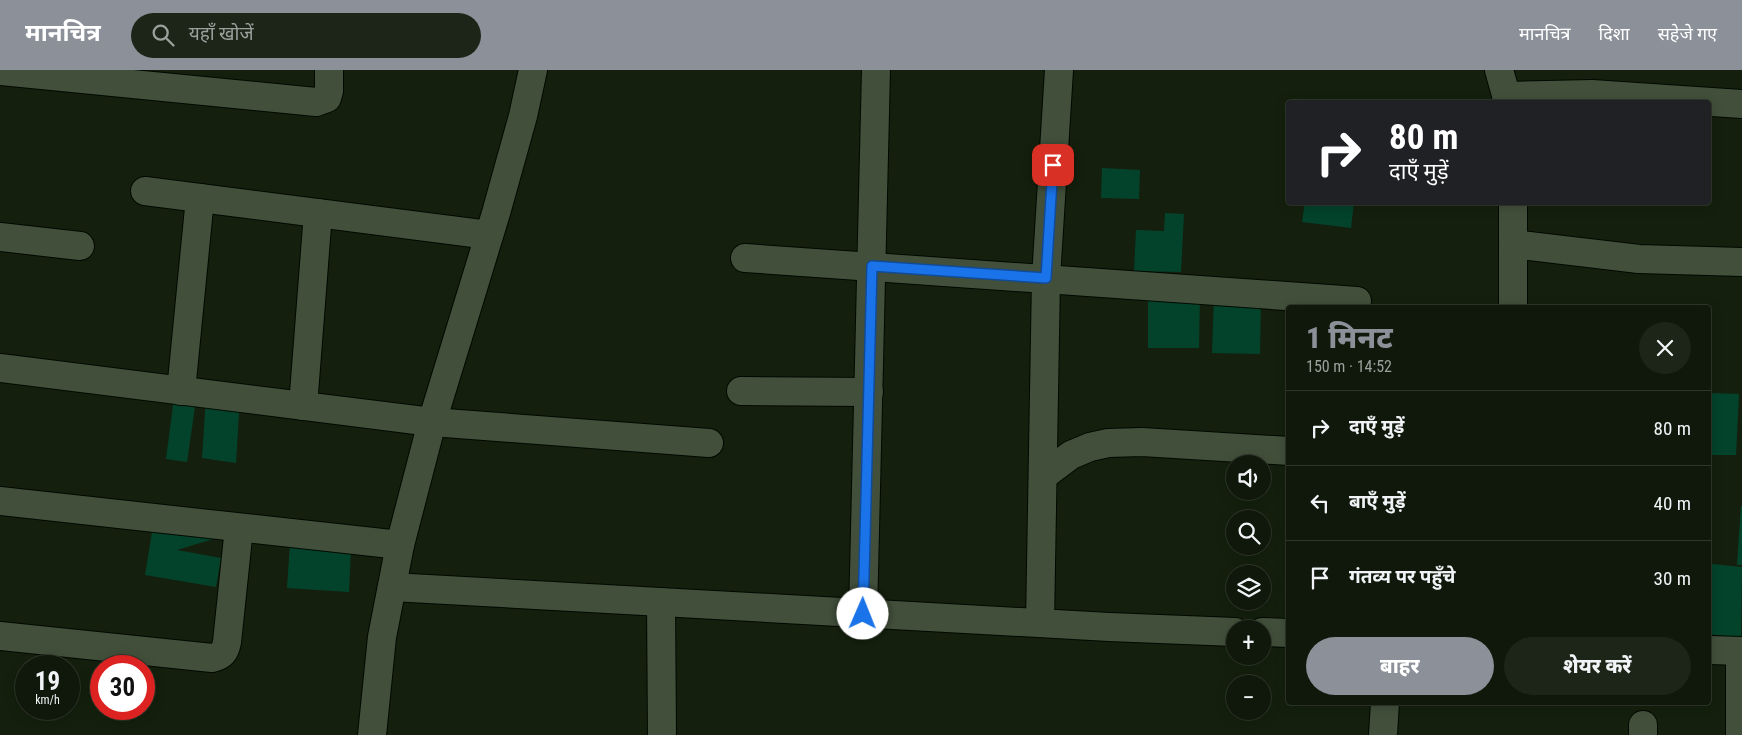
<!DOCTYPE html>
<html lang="hi">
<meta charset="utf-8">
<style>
body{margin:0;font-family:"Roboto Condensed","Noto Sans Devanagari",sans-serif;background:#1d2518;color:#f1f3f6;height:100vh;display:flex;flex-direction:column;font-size:19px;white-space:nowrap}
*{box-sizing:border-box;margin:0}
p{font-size:16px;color:#9ba09c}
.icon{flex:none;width:28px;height:28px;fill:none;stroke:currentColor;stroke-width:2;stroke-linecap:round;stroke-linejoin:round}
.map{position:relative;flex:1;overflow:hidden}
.details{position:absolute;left:1286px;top:235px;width:425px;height:400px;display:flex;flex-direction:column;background:#0f180a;border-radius:5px;box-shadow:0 2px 12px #0003,0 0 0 1px #2f372b}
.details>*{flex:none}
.guide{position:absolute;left:1286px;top:30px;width:425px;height:105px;border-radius:5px;box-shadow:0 2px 12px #0003,0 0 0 1px #2f372b;background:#202124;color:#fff;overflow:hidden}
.buttons{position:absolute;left:1226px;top:385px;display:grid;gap:10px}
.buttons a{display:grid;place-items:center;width:45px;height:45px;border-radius:50%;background:#0f180a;box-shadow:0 2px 12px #0003,0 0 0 1px #2f372b;font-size:25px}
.speed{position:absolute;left:15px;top:585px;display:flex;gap:10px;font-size:25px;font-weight:700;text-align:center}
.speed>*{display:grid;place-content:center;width:65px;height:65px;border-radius:50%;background:#0f180a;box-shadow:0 2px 12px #0003,0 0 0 1px #2f372b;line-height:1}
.speed small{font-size:12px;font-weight:400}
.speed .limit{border:8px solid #d22;background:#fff;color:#111}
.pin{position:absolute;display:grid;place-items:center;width:42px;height:42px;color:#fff;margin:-21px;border-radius:10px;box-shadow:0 2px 8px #0006}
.me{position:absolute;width:55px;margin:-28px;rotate:1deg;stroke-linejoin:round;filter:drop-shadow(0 0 4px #0008)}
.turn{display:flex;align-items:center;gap:18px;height:105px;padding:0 20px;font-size:22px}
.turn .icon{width:65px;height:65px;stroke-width:2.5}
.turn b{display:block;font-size:35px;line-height:42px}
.round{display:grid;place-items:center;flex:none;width:52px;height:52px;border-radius:26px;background:#1d2518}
.summary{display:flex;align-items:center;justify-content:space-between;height:85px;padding:0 20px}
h1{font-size:30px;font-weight:800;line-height:38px;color:#8c9099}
.primary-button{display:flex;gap:10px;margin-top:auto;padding:10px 20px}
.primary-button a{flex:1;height:58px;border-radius:30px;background:#8c9099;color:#fff;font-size:20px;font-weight:800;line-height:58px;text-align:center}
.primary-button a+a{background:#1d2518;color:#f1f3f6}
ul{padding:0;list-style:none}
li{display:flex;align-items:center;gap:15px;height:75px;padding:0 20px;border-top:1px solid #2f372b}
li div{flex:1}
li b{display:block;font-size:19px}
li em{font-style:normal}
header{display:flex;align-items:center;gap:30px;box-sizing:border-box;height:70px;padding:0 25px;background:#8c9099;color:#fff}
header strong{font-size:24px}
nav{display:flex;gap:28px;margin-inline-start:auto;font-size:18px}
.search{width:350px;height:45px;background:#1d2518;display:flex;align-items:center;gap:12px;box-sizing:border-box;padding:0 18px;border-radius:28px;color:#9ba09c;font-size:19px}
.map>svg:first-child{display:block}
</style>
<header>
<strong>मानचित्र</strong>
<div class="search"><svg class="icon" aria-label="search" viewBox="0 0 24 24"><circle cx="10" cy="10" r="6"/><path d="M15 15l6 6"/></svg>यहाँ खोजें</div>
<nav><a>मानचित्र</a><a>दिशा</a><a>सहेजे गए</a></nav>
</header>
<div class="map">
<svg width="1742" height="665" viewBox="0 0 1742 665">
<rect width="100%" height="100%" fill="#14200d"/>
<g fill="#03432c">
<polygon points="1102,98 1140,100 1139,129 1101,128"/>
<polygon points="1305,132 1354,132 1351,158 1302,152"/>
<polygon points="1165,143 1184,144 1181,202 1134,201 1136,160 1164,161"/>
<polygon points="1148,224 1200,224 1199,278 1148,278"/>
<polygon points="1214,225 1261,226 1260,284 1212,283"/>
<polygon points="1709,323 1739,324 1736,385 1709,385"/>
<polygon points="174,328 196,330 187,392 166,389"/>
<polygon points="206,328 240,328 236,393 202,388"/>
<polygon points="1741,436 1742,436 1742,495 1737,495"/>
<polygon points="153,456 220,467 177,480 221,488 216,517 145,505"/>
<polygon points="290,473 351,477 349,522 287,518"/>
<polygon points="1712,494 1742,497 1741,568 1709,564 1709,518"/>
</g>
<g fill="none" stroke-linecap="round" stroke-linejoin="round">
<defs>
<g id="minor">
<polyline points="1499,0 1508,32"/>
<polyline points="0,1 316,32 327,28 329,21 329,0"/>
<polyline points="1506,26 1592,24 1742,34"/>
<polyline points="145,121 489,165"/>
<polyline points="1513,132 1513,238"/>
<polyline points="0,167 80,176"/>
<polyline points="1513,174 1639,189 1742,192"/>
<polyline points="745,188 1357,231"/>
<polyline points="0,298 432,352 709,373"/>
<polyline points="181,321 200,128"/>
<polyline points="741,321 869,322"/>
<polyline points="303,336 318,143"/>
<polyline points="1043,406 1071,385 1090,377 1108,373 1142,372 1289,381"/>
<polyline points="0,431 400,475"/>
<polyline points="392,517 1109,557 1235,562"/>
<polyline points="661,532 662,665"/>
<polyline points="863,544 876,0"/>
<polyline points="1040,553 1046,208 1059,0"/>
<polyline points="1262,562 1289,563"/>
<path d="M0 566 212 588C222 586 225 582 227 572L239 458"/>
<polyline points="1709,580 1742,581"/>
<polyline points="1643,655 1643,665"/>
<polyline points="372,665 382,567 400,475 432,352 496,143 523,46 533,0"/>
<polyline points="1383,665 1385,632"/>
<polyline points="1740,665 1740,581"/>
</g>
</defs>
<use href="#minor" stroke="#020900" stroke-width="30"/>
<use href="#minor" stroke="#42503b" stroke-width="28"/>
</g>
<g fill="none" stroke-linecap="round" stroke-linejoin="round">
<defs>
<polyline id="route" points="863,544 872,196 1046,208 1053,95"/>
</defs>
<use href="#route" stroke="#114b97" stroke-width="12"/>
<use href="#route" stroke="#1a73e8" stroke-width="9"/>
</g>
</svg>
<div class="buttons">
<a><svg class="icon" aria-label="sound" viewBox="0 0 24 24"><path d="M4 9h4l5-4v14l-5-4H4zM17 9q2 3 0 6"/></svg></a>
<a><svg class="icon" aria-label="search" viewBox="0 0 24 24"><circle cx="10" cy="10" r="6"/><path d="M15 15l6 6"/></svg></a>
<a><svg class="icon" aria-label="layers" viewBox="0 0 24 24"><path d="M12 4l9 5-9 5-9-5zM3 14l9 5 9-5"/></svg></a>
<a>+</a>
<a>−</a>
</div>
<div class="speed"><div>19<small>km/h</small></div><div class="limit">30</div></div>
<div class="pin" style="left:1053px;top:95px;background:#d93025"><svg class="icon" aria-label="arrive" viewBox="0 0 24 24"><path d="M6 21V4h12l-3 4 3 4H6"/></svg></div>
<svg class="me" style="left:863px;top:544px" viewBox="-20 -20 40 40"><circle r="19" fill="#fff"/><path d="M0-13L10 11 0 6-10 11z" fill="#1a73e8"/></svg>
<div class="guide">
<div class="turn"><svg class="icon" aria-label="right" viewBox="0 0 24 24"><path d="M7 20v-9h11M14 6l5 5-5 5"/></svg><div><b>80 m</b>दाएँ मुड़ें</div></div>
</div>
<section class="details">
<div class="summary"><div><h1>1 मिनट</h1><p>150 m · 14:52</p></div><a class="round"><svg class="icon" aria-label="close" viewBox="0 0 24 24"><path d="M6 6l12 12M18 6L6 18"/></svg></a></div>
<ul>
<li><svg class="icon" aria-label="right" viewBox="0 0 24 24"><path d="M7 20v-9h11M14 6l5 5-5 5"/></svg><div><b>दाएँ मुड़ें</b></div><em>80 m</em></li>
<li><svg class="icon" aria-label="left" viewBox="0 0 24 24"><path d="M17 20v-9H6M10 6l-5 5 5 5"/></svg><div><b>बाएँ मुड़ें</b></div><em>40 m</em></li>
<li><svg class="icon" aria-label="arrive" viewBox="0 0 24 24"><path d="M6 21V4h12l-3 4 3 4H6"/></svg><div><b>गंतव्य पर पहुँचे</b></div><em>30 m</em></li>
</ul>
<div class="primary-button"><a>बाहर</a><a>शेयर करें</a></div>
</section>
</div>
